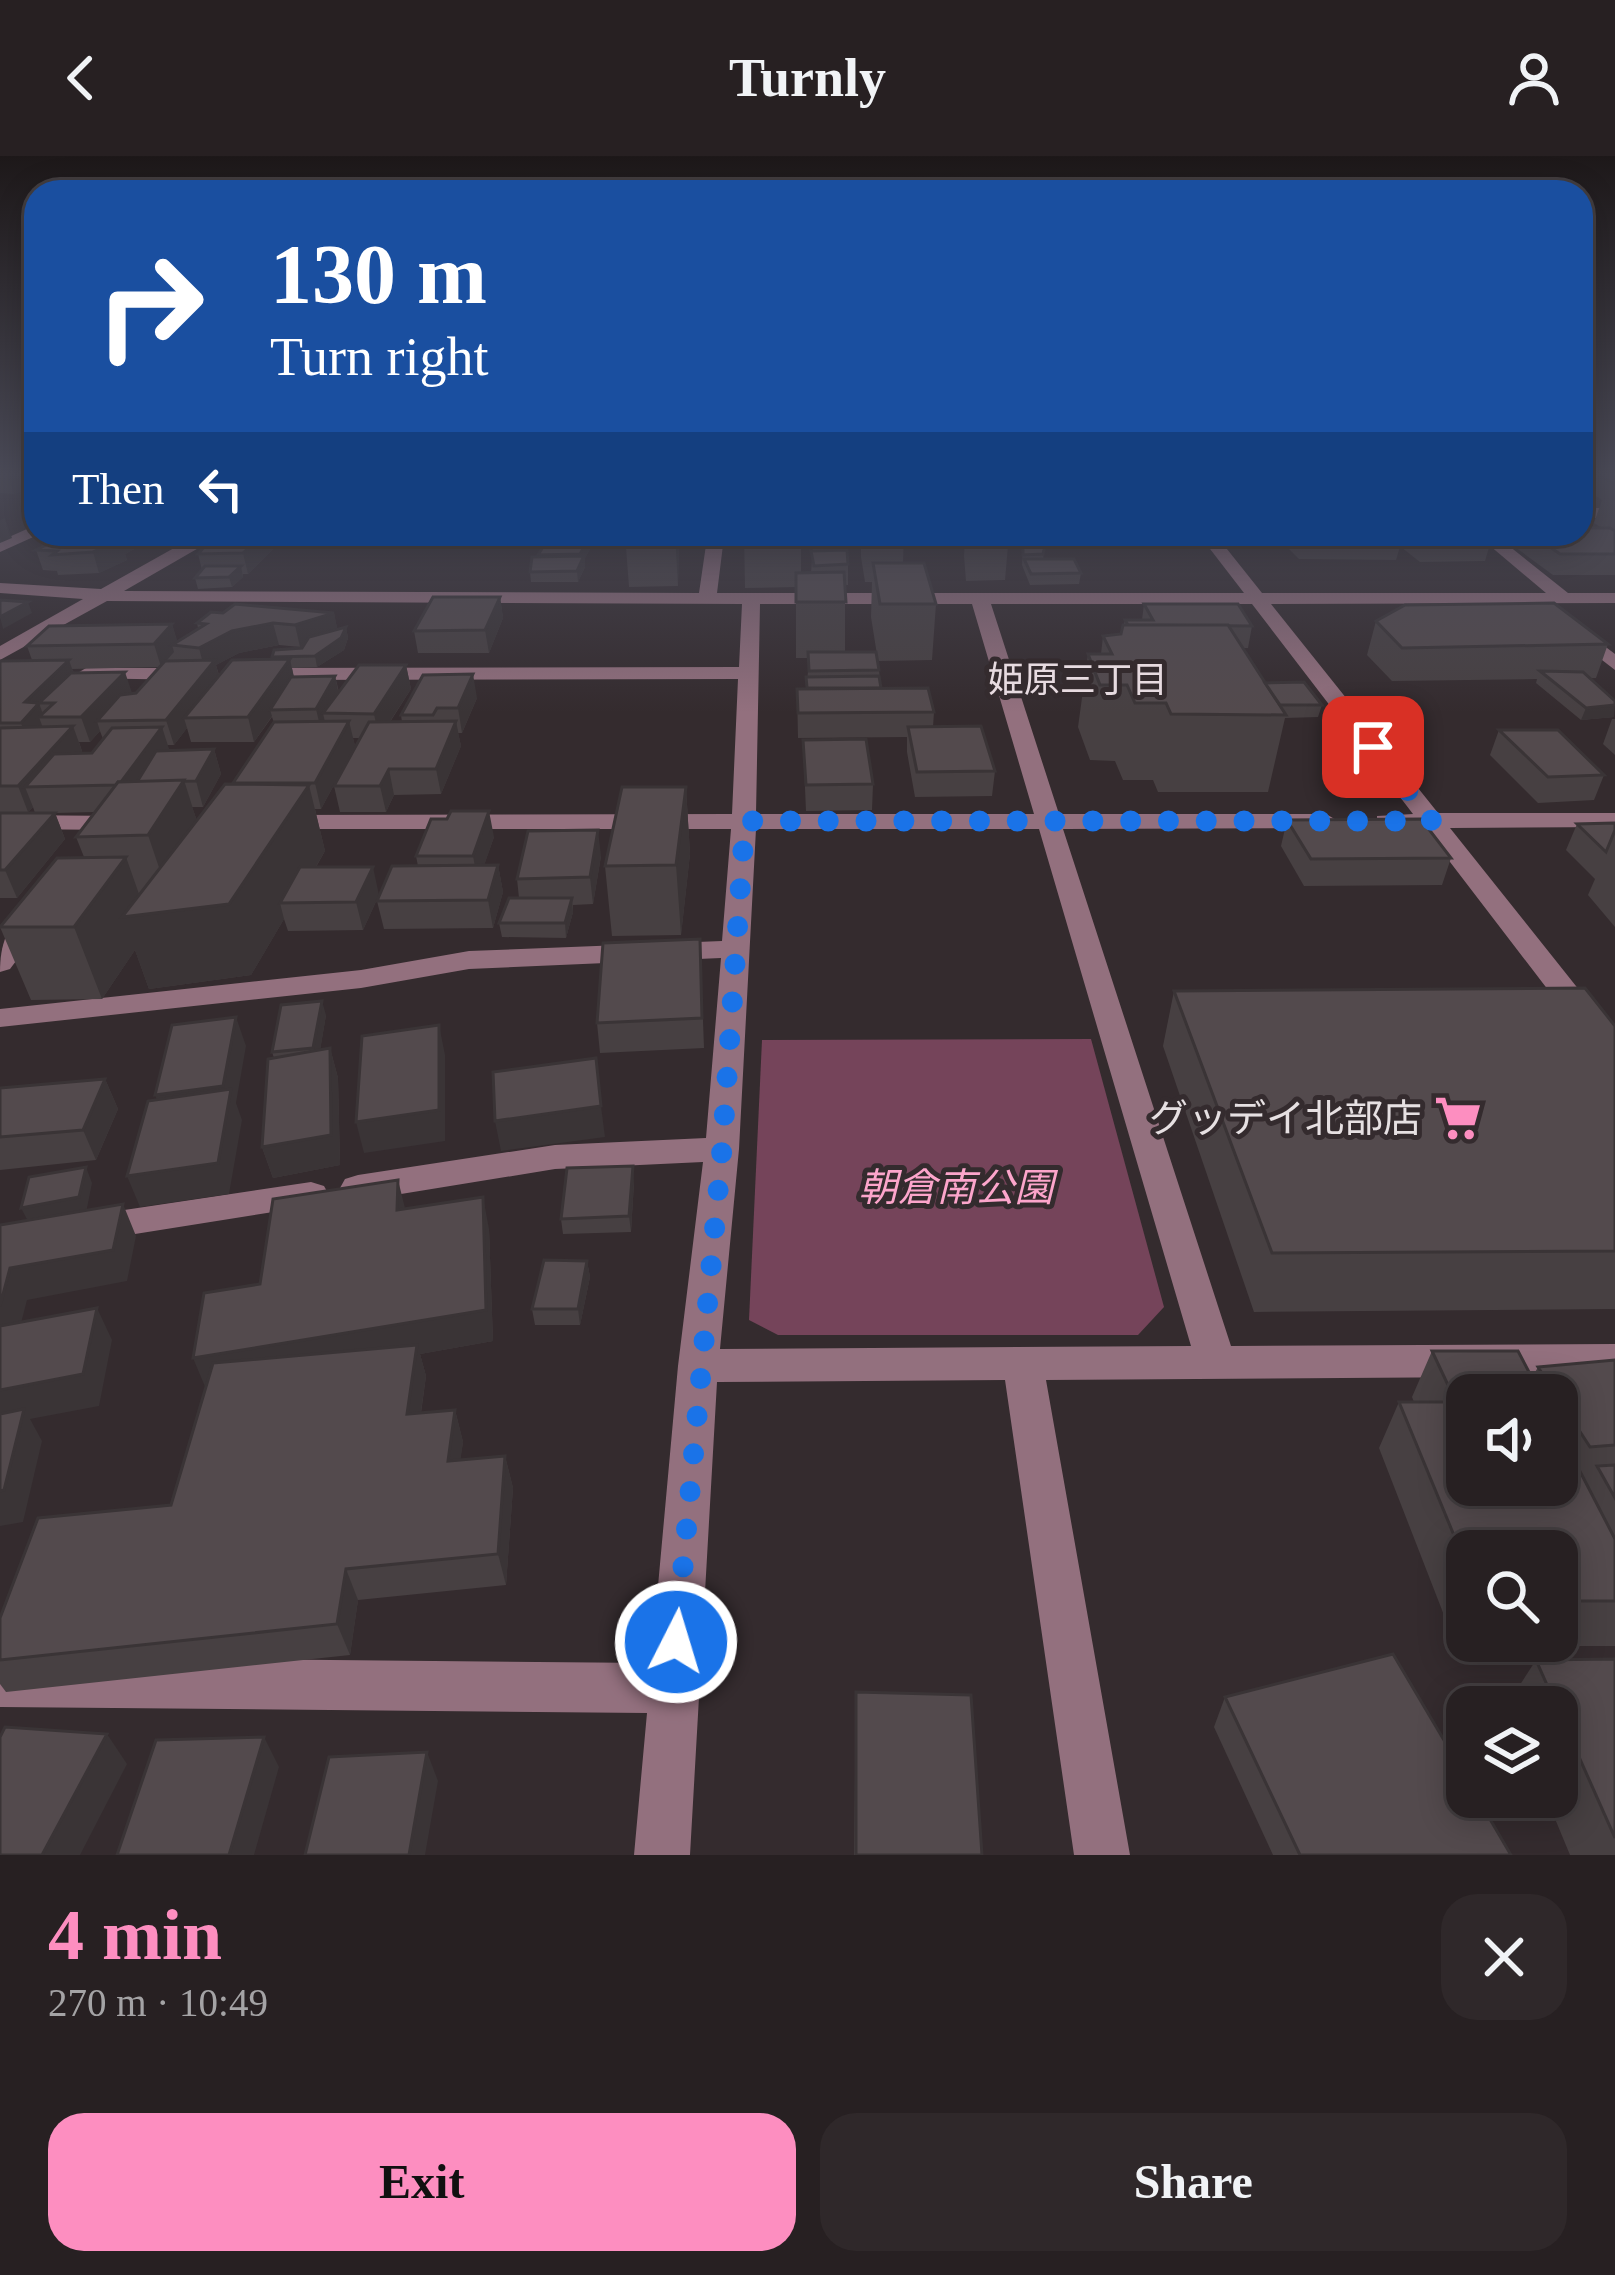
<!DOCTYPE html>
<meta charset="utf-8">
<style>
body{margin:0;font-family:"Times New Roman","Noto Sans JP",serif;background:#2f282a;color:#f1f3f6;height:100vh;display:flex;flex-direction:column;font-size:45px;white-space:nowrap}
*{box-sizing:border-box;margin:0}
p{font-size:39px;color:#a4a3a5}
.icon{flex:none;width:66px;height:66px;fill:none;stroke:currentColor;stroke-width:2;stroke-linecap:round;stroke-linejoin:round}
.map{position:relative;height:1699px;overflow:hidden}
.drawer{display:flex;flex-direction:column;background:#272022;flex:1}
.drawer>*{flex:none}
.top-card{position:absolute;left:24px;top:24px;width:1569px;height:366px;border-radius:36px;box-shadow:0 6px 30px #0003,0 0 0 3px #433e40;background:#1a4fa0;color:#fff;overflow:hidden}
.tools{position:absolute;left:1446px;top:1218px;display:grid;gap:24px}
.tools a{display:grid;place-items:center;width:132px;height:132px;border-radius:24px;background:#272022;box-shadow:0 6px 30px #0003,0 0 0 3px #433e40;font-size:60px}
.pin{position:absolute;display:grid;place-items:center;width:102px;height:102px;color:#fff;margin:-51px;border-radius:24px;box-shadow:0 6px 18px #0006}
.me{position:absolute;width:132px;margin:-66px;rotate:5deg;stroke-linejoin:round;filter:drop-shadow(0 0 9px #0008)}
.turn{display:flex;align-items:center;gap:42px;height:252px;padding:0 48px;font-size:54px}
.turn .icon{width:156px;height:156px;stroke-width:2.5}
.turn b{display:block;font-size:84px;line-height:102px}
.then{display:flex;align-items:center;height:114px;padding:0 48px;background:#0003;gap:24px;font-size:45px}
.round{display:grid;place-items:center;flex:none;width:126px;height:126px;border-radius:36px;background:#2f282a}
.overview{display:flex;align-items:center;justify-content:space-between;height:204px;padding:0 48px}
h1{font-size:72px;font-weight:700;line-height:90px;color:#fd8ec0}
.button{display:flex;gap:24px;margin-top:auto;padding:24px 48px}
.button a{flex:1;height:138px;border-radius:36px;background:#fd8ec0;color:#111;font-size:48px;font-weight:700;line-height:138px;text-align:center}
.button a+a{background:#2f282a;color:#f1f3f6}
header{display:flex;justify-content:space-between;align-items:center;height:156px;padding:0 48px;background:#272022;font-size:54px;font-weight:700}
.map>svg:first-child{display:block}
</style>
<header><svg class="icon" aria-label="back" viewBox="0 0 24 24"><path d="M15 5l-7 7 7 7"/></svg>Turnly<svg class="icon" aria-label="person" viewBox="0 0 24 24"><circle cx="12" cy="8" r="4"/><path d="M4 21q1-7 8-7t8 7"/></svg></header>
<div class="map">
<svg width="1615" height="1699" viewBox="0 0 1615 1699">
<rect width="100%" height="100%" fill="#342b2e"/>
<polygon fill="#75445a" points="1091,883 1164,1151 1138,1179 778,1179 749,1164 762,884"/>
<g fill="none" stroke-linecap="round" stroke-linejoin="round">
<g fill="#93707e" fill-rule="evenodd">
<rect x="1581" y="352" width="34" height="10"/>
<polygon points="36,369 36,378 40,378 0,396 0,385"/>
<path d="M199 378H1215L1262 437H1546L1476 378H1494L1568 437H1615V447L1271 448 1438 657H1615V671L1450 672 1615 879V910L1604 907 1424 672 1377 670V660L1413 658 1252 448H991L1059 658H1326L1338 665 1326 672 1063 673 1231 1190 1615 1188V1220L1046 1224 1130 1699H1074L1005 1224 717 1226 690 1699H634L647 1557 0 1551V1501L651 1507 678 1210 703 1006 555 1013 358 1045 345 1041 340 1032 345 1023 358 1019 555 989 706 982 721 802 469 813 361 832 0 871V853L361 814 469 795 722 785 731 673H276L264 666 276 659 732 658 738 523 254 524 244 518 254 512 739 511 742 448 107 445 0 504V490L83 443 0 437V427L101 433ZM706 389 699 437 124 435 202 390ZM723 389H1207L1244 437H717ZM760 448H972L1034 658H756ZM756 673H1039L1191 1190 720 1193 739 993Z"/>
<polygon points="1574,467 1615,498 1615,514 1567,477 1565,473"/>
<polygon points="86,512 194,512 204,518 194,524 79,522 76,518"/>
<polygon points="0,659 126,660 138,667 126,674 0,673"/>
<path d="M33 756 47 764 10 813 0 816C0 791 6 764 33 756Z"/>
<polygon points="311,1026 324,1030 329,1039 324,1048 91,1085 78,1081 73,1072 78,1063 91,1059"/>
</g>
</g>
<g fill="#474042" fill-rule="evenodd">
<polygon points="0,319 34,319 36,329 14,338 0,337"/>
<polygon points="1581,319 1615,319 1615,419 1553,419 1515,391 1520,378 1581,378 1602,372 1594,367 1602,344 1588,335 1583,348 1581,348"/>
<polygon points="92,378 201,378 179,391 140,390 125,398 127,404 99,417 58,419 57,415 43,414 36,394 82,383"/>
<polygon points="402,378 440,378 437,382 403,382"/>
<polygon points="557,378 605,378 604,380 574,381 590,381 591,391 585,402 585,411 578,426 531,426 530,416 538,399 558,381"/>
<polygon points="625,378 703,378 679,380 678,430 629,431"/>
<polygon points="744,378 805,378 801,379 801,417 811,417 813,391 843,379 842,394 848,408 848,429 845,429 845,496 879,514 881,532 934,556 933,571 995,615 992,640 915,641 907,596 907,581 798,582 797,533 806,532 809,508 809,502 796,502 796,431 745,432"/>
<polygon points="845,378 904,378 903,407 936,448 932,504 878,505 871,461 872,426 865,426 861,401 861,381 845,381"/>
<polygon points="965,378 1035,378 1009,378 1005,424 966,425 964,400"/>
<polygon points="1286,378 1395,378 1402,384 1396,404 1299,403 1284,388"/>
<polygon points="1404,378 1482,378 1491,385 1485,405 1420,406 1401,391"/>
<polygon points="1023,385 1046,385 1043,403 1081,417 1079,428 1030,429 1022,409"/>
<polygon points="273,393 248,418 243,418 243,421 232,431 198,433 195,422 202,414 198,398"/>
<polygon points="500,441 503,462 489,497 418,497 414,475"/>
<polygon points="1144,448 1252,470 1248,492 1243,492 1265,527 1322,549 1318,561 1285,562 1268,636 1158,636 1153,624 1123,624 1115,605 1090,604 1078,571 1088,498 1101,498 1103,480 1121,478 1125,464 1142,464"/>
<path d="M334 457 337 473 346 471 348 482 344 494 317 511 292 512 294 521 335 520 339 536 406 509 411 533 390 566H402L401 559 477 542 462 577H458L461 590 441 638 394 639 386 656H340L334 630 360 582H353L355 590 321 653H315L325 695 316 711 379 739 363 774 288 775 284 763 251 819 149 833 135 794 102 843 31 844 0 771 84 701 76 681 95 656 55 657 65 683 17 742H0V657H35L33 651 28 656 0 657V505L32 504 27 490 172 468 177 486 198 472 197 467ZM279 489 300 491 272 501 273 503 219 519 216 509 239 497ZM160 511 136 537 132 538 74 517 72 513ZM272 561 274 567 233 628 197 665 192 651H203L221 618 214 593 169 594 167 589H174L187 572 191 586H254ZM100 575 103 583 92 597H80L82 595 79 586H90Z"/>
<polygon points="1376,465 1608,488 1596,522 1589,522 1614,561 1581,564 1536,527 1537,523 1392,525 1367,499"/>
<polygon points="1612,563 1615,563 1615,599 1603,588"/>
<polygon points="1499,574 1604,619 1594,644 1538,647 1490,599"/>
<polygon points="803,584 873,628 872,654 806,655"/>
<polygon points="686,631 690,698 681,779 612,780 605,710"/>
<polygon points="1287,664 1451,702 1442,729 1304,730 1281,690"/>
<polygon points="1615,667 1615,771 1588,739 1595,723 1566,694 1577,668"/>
<polygon points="494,681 484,709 498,709 503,736 493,772 384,773 377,745 418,710 416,700"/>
<polygon points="601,700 593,748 573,749 573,756 566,782 502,781 499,767 519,742 517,723"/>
<polygon points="700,783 704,892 600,897 597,867"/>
<polygon points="1174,835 1615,870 1615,1153 1254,1156 1163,890"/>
<polygon points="326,859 320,894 330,892 338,922 340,1009 273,1022 262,991 274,902 272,896"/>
<polygon points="105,923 118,953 96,1004 0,1014 0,932"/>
<polygon points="634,1026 631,1076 563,1078 561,1063"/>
<polygon points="406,1053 489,1073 493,1185 420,1198 426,1220 421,1257 455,1254 463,1286 460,1304 505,1300 513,1332 506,1429 358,1444 350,1499 6,1536 0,1528 0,1462 171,1349 260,1128"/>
<polygon points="587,1105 590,1121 580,1169 535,1169 532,1153"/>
<path d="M1432 1195 1532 1222 1538 1211 1615 1204V1490H1456L1379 1292 1399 1246H1414L1412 1241ZM1467 1239H1557V1329ZM1467 1395H1557V1485H1467Z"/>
<polygon points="1615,1503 1615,1699 1570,1699 1546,1641 1557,1641 1557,1551 1508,1551 1507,1549 1536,1504"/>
<polygon points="856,1536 982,1699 854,1699"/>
<polygon points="1225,1541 1511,1699 1273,1699 1214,1571"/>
</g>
<g fill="#3a3436">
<polygon points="8,319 34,319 36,329 14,338"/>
<polygon points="5,362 12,382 0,387 0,364"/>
<polygon points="118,378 137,378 140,390 125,398 127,404 99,417 93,396 107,384"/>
<polygon points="176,378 201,378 179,391"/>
<polygon points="263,378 269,378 273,393 248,418 243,397"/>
<polygon points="675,378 679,378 678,430"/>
<polygon points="590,381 591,391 585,402 585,411 578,426 577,415 581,408 580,398"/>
<polygon points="241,410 243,421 232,431 229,421"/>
<polygon points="500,441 503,462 489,497 485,474"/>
<polygon points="28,446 32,457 3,473 0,461"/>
<polygon points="334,457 339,480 300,491 295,469"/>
<polygon points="273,467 279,489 239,497 216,509 221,528 184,562 187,572 174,589 166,564 205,515 199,492 232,475"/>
<polygon points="172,468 179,490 172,489 174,496 161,511 154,488"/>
<polygon points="346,471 348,482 344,494 317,511 315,500"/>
<polygon points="290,503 295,527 270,554 272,560 254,586 248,561"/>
<polygon points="69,504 77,527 54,547 39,547 44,561 39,561 44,575 30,592 21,567 25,546"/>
<polygon points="406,509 411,533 379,582 374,558"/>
<polygon points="125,516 133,540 97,565 100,575 90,586 81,561"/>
<polygon points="473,518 477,542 462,577 458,552"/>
<polygon points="335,520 340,544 323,557 326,571 322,578 316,553"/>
<polygon points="1615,549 1614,561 1581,564 1586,552"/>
<polygon points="349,565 355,590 321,653 315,627"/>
<polygon points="456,565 461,590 441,638 436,613"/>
<polygon points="73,570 82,595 51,631 25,631 33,651 28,656 18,630"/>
<polygon points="162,571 170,596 148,627 119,629"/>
<polygon points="214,593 221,618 203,651 196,625"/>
<polygon points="389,613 394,639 386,656 380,630"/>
<polygon points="184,624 205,691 171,747 148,679"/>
<polygon points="309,629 325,695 294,747 280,747 284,763 251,819 149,833 135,794 102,843 74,771 126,701 146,758"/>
<polygon points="686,631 690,698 681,779 676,709"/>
<polygon points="489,655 494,681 478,727 473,700"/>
<polygon points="55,657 65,683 17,742 5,714"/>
<polygon points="598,674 601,700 593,748 590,721"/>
<polygon points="498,709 503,736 493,772 488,744"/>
<polygon points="373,711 379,739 363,774 356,746"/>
<polygon points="572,742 573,756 566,782 565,767"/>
<polygon points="322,845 326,859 318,907 313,892"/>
<polygon points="236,861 246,890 236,947 242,964 229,1038 140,1051 127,1020 167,969 155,939"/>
<polygon points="439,869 445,899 445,985 364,997 356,966"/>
<polygon points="330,892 338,922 340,1009 273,1022 262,991"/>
<polygon points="105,923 118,953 96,1004 83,974"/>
<polygon points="601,950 605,981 501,995 495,965"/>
<polygon points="633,1010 634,1026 631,1076 629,1060"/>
<polygon points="86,1011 92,1027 86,1057 29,1067 21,1052"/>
<polygon points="398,1024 406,1056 397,1054"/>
<polygon points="483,1041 489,1073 493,1185 420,1198 426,1220 416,1290 206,1233 193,1202"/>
<polygon points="123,1048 136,1080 127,1125 27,1144 12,1202 0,1181 0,1150 10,1112"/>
<polygon points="587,1105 590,1121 580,1169 578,1153"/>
<polygon points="97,1152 112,1184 99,1250 30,1263 42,1285 23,1366 0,1370 0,1234"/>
<polygon points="455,1254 463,1286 456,1337 448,1305"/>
<polygon points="505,1300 513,1332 506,1429 498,1398"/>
<polygon points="346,1413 358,1444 350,1499 337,1468"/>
<polygon points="107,1578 127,1608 80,1699 42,1699"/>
<polygon points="264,1581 279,1611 254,1699 229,1699"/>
<polygon points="427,1596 438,1625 425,1699 409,1699"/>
</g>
<g fill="#534a4d" stroke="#3a3436" stroke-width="3">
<polygon points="1598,319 1615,319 1615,328"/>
<polygon points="1581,372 1610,372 1615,375 1615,398 1560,398 1531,378 1581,378"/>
<polygon points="93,378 118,378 107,384 121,384 93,396 52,399 57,395 36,394 62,381 82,383"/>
<polygon points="215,378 263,378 243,397 198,398"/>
<polygon points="744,378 800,378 743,380"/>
<polygon points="816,378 843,379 841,391 813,391"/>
<polygon points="1299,378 1395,378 1402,384 1304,383"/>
<polygon points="1416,378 1482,378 1491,385 1425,386"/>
<polygon points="549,381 590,381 580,398 538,399"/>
<polygon points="1023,385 1046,385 1043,398 1023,399"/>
<polygon points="847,394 848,408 814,410 811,395"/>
<polygon points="584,400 577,415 530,416 532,401"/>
<polygon points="1024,403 1074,403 1081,417 1031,418"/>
<polygon points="873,407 924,407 936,448 880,448"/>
<polygon points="205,410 241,410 229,421 195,422"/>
<polygon points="844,416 846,446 796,446 796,417"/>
<polygon points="433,441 500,441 485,474 414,475"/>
<polygon points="0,444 28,446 0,461"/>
<polygon points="1554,447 1608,488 1402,492 1376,465 1405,449"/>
<polygon points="235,448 334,457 295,469 273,467 232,475 199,492 172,489 206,468 197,467 211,456 223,457"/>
<polygon points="1144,448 1238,448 1252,470 1128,469 1125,464 1153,464"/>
<polygon points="172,468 154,488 27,490 49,470"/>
<polygon points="1123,469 1228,469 1286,559 1171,558 1166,547 1135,547 1127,529 1100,529 1088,498 1112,498 1103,480 1121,478"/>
<polygon points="346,471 341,482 315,500 272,501 274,494 302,492 309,481"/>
<polygon points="808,496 876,496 879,514 809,515"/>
<polygon points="290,503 248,561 184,562 232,504"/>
<polygon points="69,504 25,546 39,547 21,567 0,567 0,505"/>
<polygon points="215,504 166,564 97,565 120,539 136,537 165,505"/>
<polygon points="359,509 406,509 374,558 323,557"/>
<polygon points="1540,515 1583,516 1615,545 1615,549 1586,552"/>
<polygon points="125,516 81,561 39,561 54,547 39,547 71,517"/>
<polygon points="473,518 458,552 437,552 433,559 401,559 423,519"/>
<polygon points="335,520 316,553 270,554 291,521"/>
<polygon points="879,520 881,532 807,532 806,521"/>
<polygon points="1304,526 1322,549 1280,549 1265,527"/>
<polygon points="928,532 934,556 798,557 797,533"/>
<polygon points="349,565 315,627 233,627 274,566"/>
<polygon points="456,565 436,613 389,613 380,630 334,630 369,566"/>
<polygon points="73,570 18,630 0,630 0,572"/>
<polygon points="981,570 995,615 917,616 908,571"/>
<polygon points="162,571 121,626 118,626 116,629 25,631 54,598 92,597 112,572"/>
<polygon points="1499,574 1558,574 1604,619 1548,621"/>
<polygon points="866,583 873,628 806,629 803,584"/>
<polygon points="214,593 196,625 137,626 156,595"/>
<polygon points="184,624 148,679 76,681 118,626"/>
<polygon points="225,628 309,629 229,748 122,761"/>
<polygon points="622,631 686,631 676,709 605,710"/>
<polygon points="451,655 489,655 473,700 416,700 431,663 447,663"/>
<polygon points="0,657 55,657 5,714 0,714"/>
<polygon points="1421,663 1451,702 1311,703 1287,664"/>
<polygon points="1615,667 1615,674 1606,696 1577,668"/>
<polygon points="598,674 590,721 517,723 528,675"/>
<polygon points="126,701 74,771 0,771 57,702"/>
<polygon points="498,709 488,744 377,745 392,710"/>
<polygon points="300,711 373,711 356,746 280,747"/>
<polygon points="509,742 572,742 565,767 499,767"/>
<polygon points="700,783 702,862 597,867 603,787"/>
<polygon points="1585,832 1615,870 1615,1095 1272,1097 1174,835"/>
<polygon points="322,845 313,892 272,896 281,849"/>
<polygon points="236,861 223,930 155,939 172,869"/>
<polygon points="439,869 439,954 356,966 362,880"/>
<polygon points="330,892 331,979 262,991 268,903"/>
<polygon points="596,902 601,950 495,965 493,916"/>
<polygon points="105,923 83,974 0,981 0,932"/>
<polygon points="231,933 218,1007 127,1020 148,945"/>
<polygon points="633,1010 629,1060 561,1063 567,1012"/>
<polygon points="86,1011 79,1041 21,1052 29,1021"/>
<polygon points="398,1024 397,1054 483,1041 486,1154 193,1202 204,1137 260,1128 273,1043"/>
<polygon points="123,1048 113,1094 10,1112 0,1150 0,1069"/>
<polygon points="544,1104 587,1105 578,1153 532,1153"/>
<polygon points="97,1152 83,1218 0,1234 0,1170"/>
<polygon points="417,1189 407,1258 455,1254 448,1305 505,1300 498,1398 346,1413 337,1468 0,1504 0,1462 38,1362 171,1349 213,1207"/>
<polygon points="1432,1195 1518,1195 1541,1239 1467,1239 1467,1329 1557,1329 1557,1271 1615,1383 1615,1445 1557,1445 1557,1395 1467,1395 1467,1411 1399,1246 1456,1246"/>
<polygon points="1615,1204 1615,1289 1590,1291 1538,1211"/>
<polygon points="24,1253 4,1334 0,1335 0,1258"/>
<polygon points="1615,1309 1615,1342 1597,1310"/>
<polygon points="1393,1498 1467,1623 1467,1641 1477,1641 1511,1699 1300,1699 1225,1541"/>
<polygon points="1615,1503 1615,1682 1536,1504"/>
<polygon points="856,1536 971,1539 982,1699 856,1699"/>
<polygon points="5,1571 107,1578 42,1699 0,1699 0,1581"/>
<polygon points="264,1581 229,1699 117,1699 156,1584"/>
<polygon points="427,1596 409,1699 305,1699 329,1601"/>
</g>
<linearGradient id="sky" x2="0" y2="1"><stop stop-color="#1d1819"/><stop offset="0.57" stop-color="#4a4a57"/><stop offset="1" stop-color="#4a4a57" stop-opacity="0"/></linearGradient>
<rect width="1615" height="557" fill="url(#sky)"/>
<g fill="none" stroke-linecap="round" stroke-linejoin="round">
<polyline stroke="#1a73e8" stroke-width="21" stroke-dasharray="0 37.8" points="676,1486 722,993 745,665 1432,665 1373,591"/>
</g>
<defs>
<symbol id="supermarket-bare" viewBox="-9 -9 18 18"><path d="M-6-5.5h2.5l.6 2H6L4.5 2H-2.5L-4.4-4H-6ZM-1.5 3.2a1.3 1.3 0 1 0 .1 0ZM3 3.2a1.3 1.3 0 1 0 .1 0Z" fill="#fd8ec0" stroke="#342b2e" stroke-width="2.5" paint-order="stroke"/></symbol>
</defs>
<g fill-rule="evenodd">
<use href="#supermarket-bare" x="1425" y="929" width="66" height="66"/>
</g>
<g text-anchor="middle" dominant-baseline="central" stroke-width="10" stroke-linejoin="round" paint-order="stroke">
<g font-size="36" fill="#e7dbe0" stroke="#342b2e">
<text x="1078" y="524">姫原三丁目</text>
</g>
<g font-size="39" fill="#e6e0e2" stroke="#342b2e" text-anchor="end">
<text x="1422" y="962">グッデイ北部店</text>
</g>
<g font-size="39" font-style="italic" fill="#fca5cb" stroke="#342b2e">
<text x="956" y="1031">朝倉南公園</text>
</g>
</g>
</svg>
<div class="tools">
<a><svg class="icon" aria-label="sound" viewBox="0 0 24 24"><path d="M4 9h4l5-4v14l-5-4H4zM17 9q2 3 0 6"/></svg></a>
<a><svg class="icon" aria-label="search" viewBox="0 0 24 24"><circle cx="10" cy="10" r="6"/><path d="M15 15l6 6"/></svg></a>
<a><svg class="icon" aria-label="layers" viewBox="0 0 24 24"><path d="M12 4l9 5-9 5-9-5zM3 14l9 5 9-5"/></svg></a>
</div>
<div class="pin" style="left:1373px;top:591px;background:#d93025"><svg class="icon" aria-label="arrive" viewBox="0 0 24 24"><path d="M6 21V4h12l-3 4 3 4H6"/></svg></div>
<svg class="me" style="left:676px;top:1486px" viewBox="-20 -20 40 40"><circle r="17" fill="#1a73e8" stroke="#fff" stroke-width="3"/><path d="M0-11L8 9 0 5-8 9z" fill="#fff"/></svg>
<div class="top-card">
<div class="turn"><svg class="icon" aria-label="right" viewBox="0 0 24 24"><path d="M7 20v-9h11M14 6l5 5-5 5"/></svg><div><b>130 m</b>Turn right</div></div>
<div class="then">Then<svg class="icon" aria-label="left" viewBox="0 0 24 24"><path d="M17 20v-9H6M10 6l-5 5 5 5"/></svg></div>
</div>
</div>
<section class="drawer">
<div class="overview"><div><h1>4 min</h1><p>270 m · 10:49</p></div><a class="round"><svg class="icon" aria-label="close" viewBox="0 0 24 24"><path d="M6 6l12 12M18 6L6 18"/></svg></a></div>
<div class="button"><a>Exit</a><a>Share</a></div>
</section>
